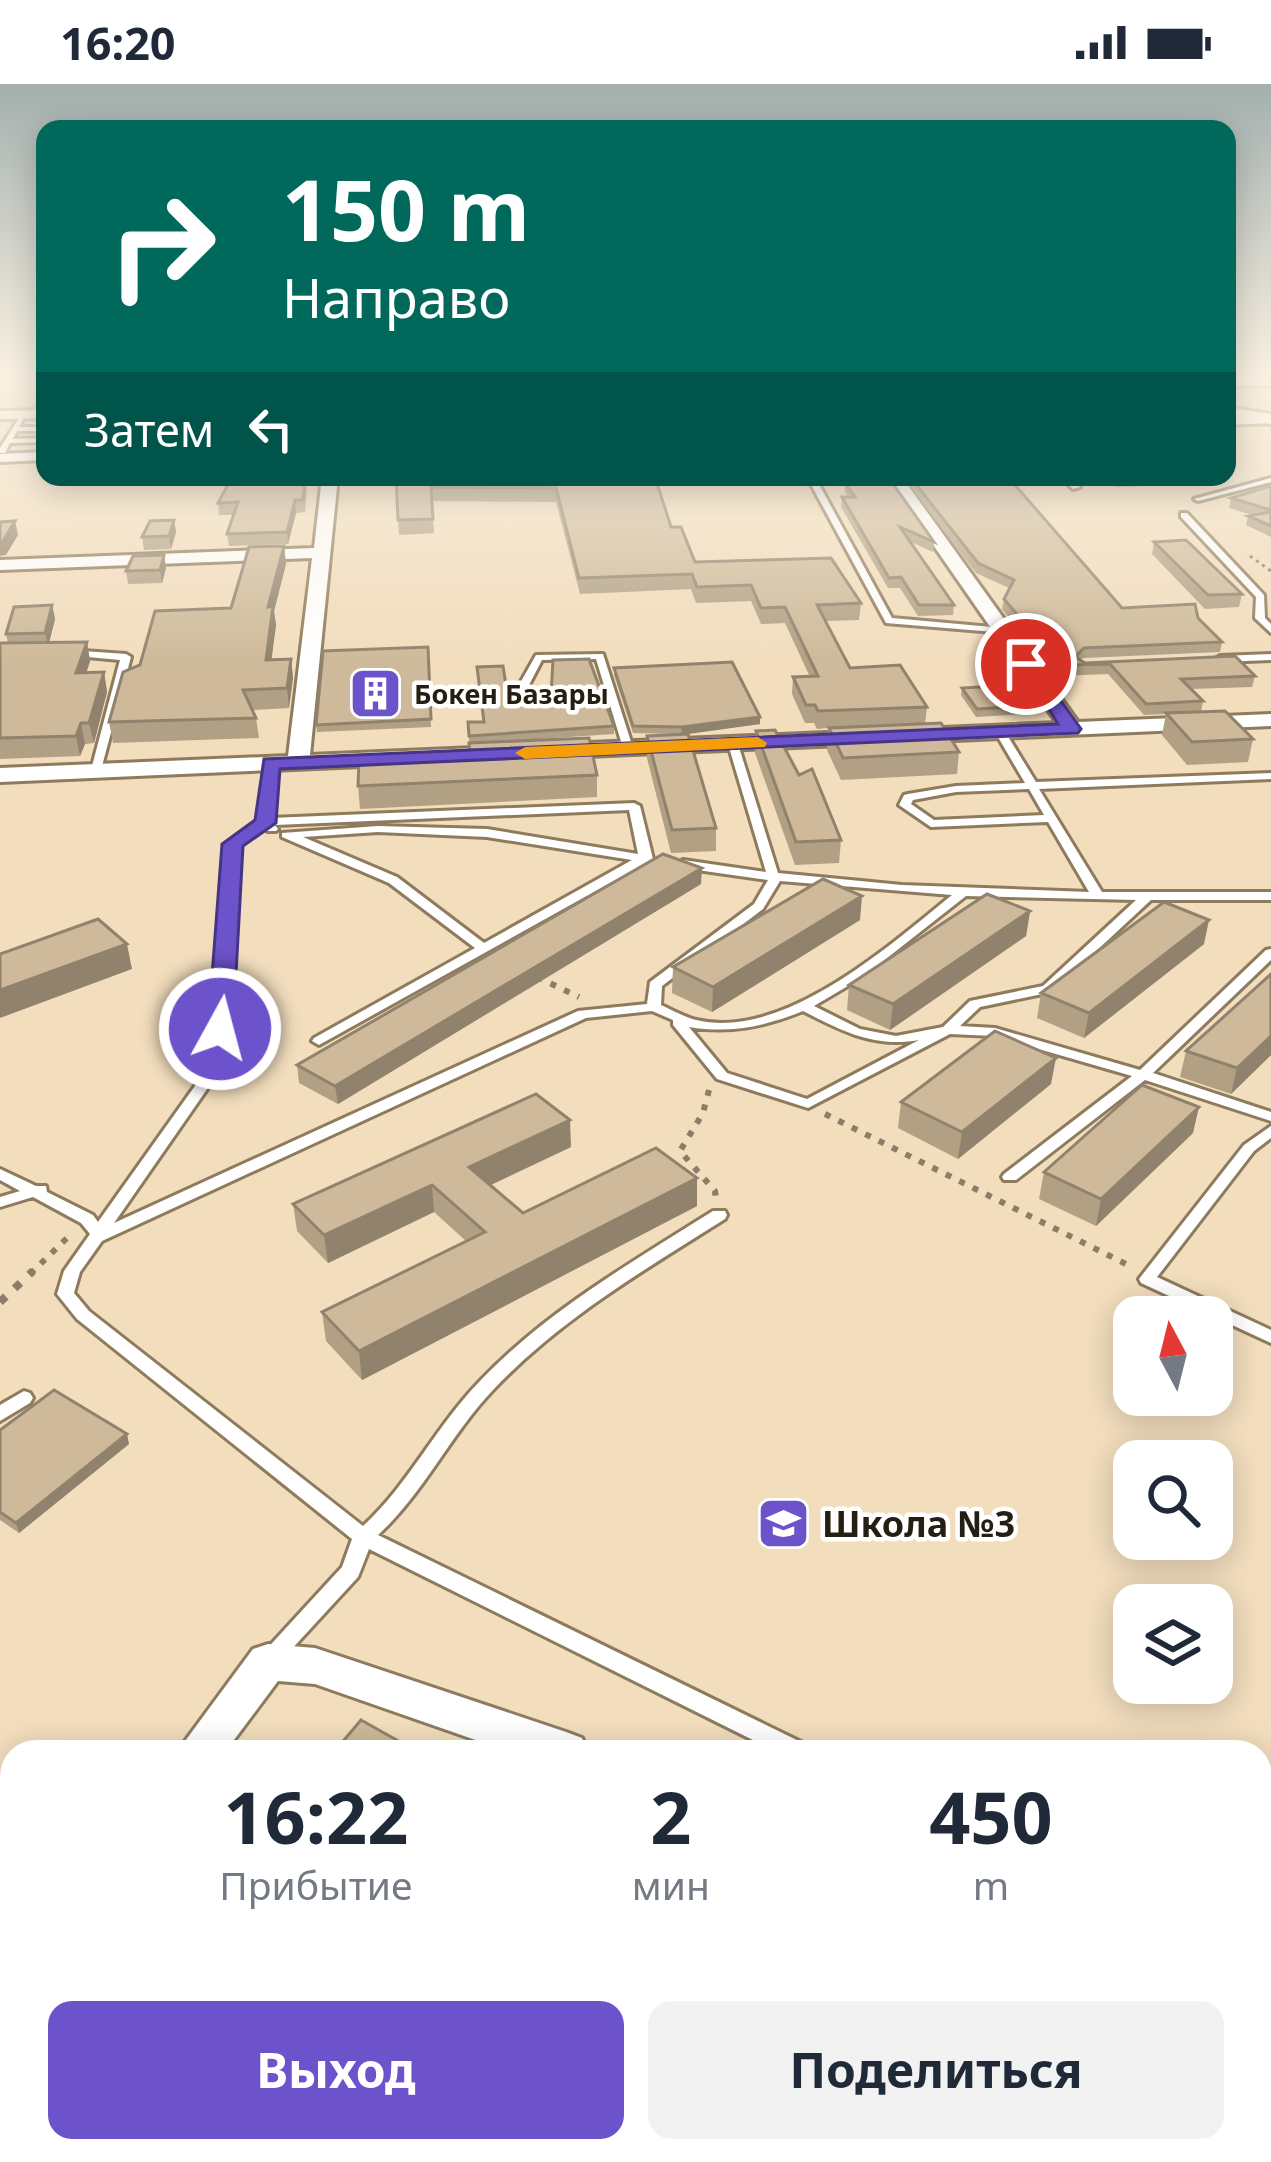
<!DOCTYPE html>
<html lang="ru">
<meta charset="utf-8">
<style>
body{margin:0;font-family:"Noto Sans",sans-serif;background:#f2f2f3;color:#1f2937;height:100vh;display:flex;flex-direction:column;font-size:45px;white-space:nowrap}
*{box-sizing:border-box;margin:0}
p{font-size:39px;color:#747a83}
.icon{flex:none;width:66px;height:66px;fill:none;stroke:currentColor;stroke-width:2;stroke-linecap:round;stroke-linejoin:round}
.map{position:relative;flex:1;overflow:hidden}
.sheet{position:absolute;left:0px;top:1656px;width:1272px;height:423px;display:flex;flex-direction:column;background:#fff;border-radius:36px 36px 0 0;box-shadow:0 6px 30px #0003}
.sheet>*{flex:none}
.hud{position:absolute;left:36px;top:36px;width:1200px;height:366px;border-radius:24px;box-shadow:0 6px 30px #0003;background:#00695c;color:#fff;overflow:hidden}
.needle{width:78px;rotate:353deg}
.fabs{position:absolute;left:1113px;top:1212px;display:grid;gap:24px}
.fabs a{display:grid;place-items:center;width:120px;height:120px;border-radius:24px;background:#fff;box-shadow:0 6px 30px #0003;font-size:60px}
.pin{position:absolute;display:grid;place-items:center;width:102px;height:102px;color:#fff;margin:-51px;border:6px solid #fff;border-radius:50%;box-shadow:0 3px 12px #0007}
.me{position:absolute;width:132px;margin:-66px;rotate:7deg;stroke-linejoin:round;filter:drop-shadow(0 0 9px #0008)}
.turn{display:flex;align-items:center;gap:42px;height:252px;padding:0 48px;font-size:54px}
.turn .icon{width:156px;height:156px;stroke-width:2.5}
.turn b{display:block;font-size:84px;line-height:102px}
.then{display:flex;align-items:center;height:114px;padding:0 48px;background:#0003;gap:24px;font-size:45px}
.eta{display:flex;justify-content:space-evenly;align-items:center;height:204px;text-align:center}
.eta b{font-size:72px;font-weight:700;line-height:84px}
.primary-button{display:flex;gap:24px;margin-top:auto;padding:24px 48px}
.primary-button a{flex:1;height:138px;border-radius:24px;background:#6c52cb;color:#fff;font-size:48px;font-weight:700;line-height:138px;text-align:center}
.primary-button a+a{background:#f2f2f3;color:#1f2937}
.status{display:flex;justify-content:space-between;align-items:center;height:84px;padding:0 60px;background:#fff;direction:ltr}
.status svg{height:33px;fill:currentColor}
.map>svg:first-child{display:block}
</style>
<div class="status"><b>16:20</b><svg viewBox="0 0 49 12"><path d="M0 12V9h3v3zM5 12V6h3v6zM10 12V3h3v9zM15 12V0h3v12zM26 1h20v11H26zM47 4h2v5h-2z"/></svg></div>
<div class="map">
<svg width="1271" height="2078" viewBox="0 0 1271 2078">
<rect width="100%" height="100%" fill="#f2ddbd"/>
<g fill="none" stroke-linecap="round" stroke-linejoin="round">
<defs>
<g id="service">
<polygon points="45,310 45,317 36,330 31,331"/>
<polygon points="23,328 26,330 19,343 45,343 45,347 17,347 13,355 45,354 45,358 10,359 5,369 0,369 0,364"/>
<polygon points="736,393 744,393 746,397 739,399"/>
<polygon points="807,393 815,393 892,534 1003,544 1006,545 1006,549 886,539"/>
<polygon points="1060,393 1069,393 1080,403 1073,405"/>
<polygon points="1271,394 1271,398 1198,417 1194,415"/>
<polygon points="1181,429 1187,429 1264,511 1265,534 1271,540 1271,549 1255,534 1256,513 1181,433"/>
<polygon points="69,566 126,570 131,573 101,686 96,689 91,686 120,576 66,571 64,569"/>
<polygon points="603,570 633,664 632,666 623,664 596,575 542,576 528,603 519,601 536,571"/>
<polygon points="1271,570 1271,576 1220,578 1215,575 1220,572"/>
<path d="M996 646H1004L1036 698 1271 689V695L1039 705 1102 808H1271V816H1151L1052 908 980 923 960 942 995 944 1140 986 1266 866 1271 865V876L1153 989 1271 1028V1037L1145 996 1016 1096H1004L1002 1093 1004 1090 1132 992 994 952 950 950 808 1024 717 995 673 941V936L652 927 586 934 102 1157 80 1188 74 1209 89 1227 363 1442C409 1400 436 1342 480 1297 547 1227 632 1178 713 1127H725L727 1131 725 1135C644 1186 559 1236 493 1306 450 1351 424 1409 378 1451L807 1661 810 1668H777L369 1465 358 1493 277 1581 270 1584 263 1581 259 1575 263 1569 342 1483 352 1455 77 1235 57 1210 64 1187 90 1150 81 1139 33 1113 0 1123V1113L20 1107 0 1096V1085L36 1102H46L47 1108 93 1131 98 1138 207 985 219 905 226 760 259 737 267 677 276 679 271 734 634 719 640 722 653 775 319 961 312 957 314 954 475 864 389 799 282 753V749L378 742 487 745 638 770 629 726 275 741 278 745 276 747H268L264 744 238 761 233 905 221 985 114 1139 578 927 647 920 650 898 754 820 768 796 683 784 677 780 683 776 766 788 728 660 729 658 738 660 778 789 902 801 1089 808 1048 738 931 743 899 721 904 711 908 710 956 702 1025 699 995 648ZM1029 705 1044 731 934 736 911 720 913 716 956 708ZM378 748 487 753 632 776 484 859 397 793 303 753ZM780 797 952 811C889 862 783 957 696 936 684 933 672 926 661 921L662 902 763 825ZM966 812 1136 816 1043 902 970 917 943 943 896 952 860 945 814 922 863 893ZM803 927C842 947 874 964 919 956L807 1015 727 989 689 943C730 950 766 942 803 927Z"/>
<polygon points="1271,1042 1271,1054 1254,1067 1157,1193 1271,1246 1271,1259 1141,1199 1139,1195 1244,1061"/>
<polygon points="24,1307 30,1309 33,1314 30,1319 0,1337 0,1321"/>
<polygon points="1260,1883 1271,1888 1271,1913 1260,1908"/>
<polygon points="798,2067 824,2067 821,2078 795,2078"/>
</g>
<g id="minor">
<polygon points="45,326 45,334 0,335 0,327"/>
<polygon points="1271,331 1271,339 1227,341 1227,333"/>
<polygon points="45,368 45,376 0,378 0,370"/>
<polygon points="322,393 338,393 310,671 1057,639 886,393 902,393 1078,638 1271,630 1271,642 0,698 0,684 288,672 312,474 0,486 0,476 314,464"/>
<polygon points="268,1560 315,1564 566,1648 582,1654 588,1668 510,1668 315,1600 278,1597 225,1668 177,1668 253,1565"/>
<polygon points="12,1886 12,1947 0,1952 0,1891"/>
<polygon points="419,2067 474,2067 469,2078 414,2078"/>
</g>
<g id="tertiary">
<polygon points="1271,291 1271,301 1227,302 1227,292"/>
<polygon points="1227,323 1271,330 1271,340 1227,333"/>
</g>
</defs>
<use href="#service" stroke="#8e7b5d" stroke-width="6"/>
<use href="#minor" stroke="#8e7b5d" stroke-width="6"/>
<use href="#tertiary" stroke="#8e7b5d" stroke-width="6"/>
<polyline stroke="#8b7d67" stroke-width="3" stroke-dasharray="3 4.5" stroke-linecap="butt" points="1250,472 1271,487"/>
<g stroke="#8b7d67" stroke-width="6" stroke-dasharray="6 9" stroke-linecap="butt">
<polyline points="537,893 579,913"/>
<polyline points="709,1006 703,1029 680,1067 715,1107 716,1116"/>
<polyline points="825,1030 1130,1182"/>
<polyline points="30,1190 67,1154"/>
</g>
<polyline stroke="#8b7d67" stroke-width="8" stroke-dasharray="8 12" stroke-linecap="butt" points="0,1218 33,1187"/>
<use href="#service" fill="#fff" fill-rule="evenodd"/>
<use href="#minor" fill="#fff" fill-rule="evenodd"/>
<use href="#tertiary" fill="#fff" fill-rule="evenodd"/>
</g>
<g fill="#b1a084">
<polygon points="396,393 655,393 671,443 695,478 861,519 859,536 825,537 850,584 927,623 925,640 959,668 957,690 841,696 827,666 829,644 817,645 814,639 805,639 792,610 793,593 810,593 785,539 761,540 751,517 696,519 691,505 580,510 556,418 432,417 434,449 399,451"/>
<polygon points="903,393 1008,393 1122,524 1198,534 1222,558 1220,568 1083,574 1081,576 1085,579 1235,572 1255,592 1252,603 1191,605 1203,617 1201,628 1253,655 1248,678 1187,681 1162,651 1166,630 1144,631 1108,590 1058,592 1002,525 1004,515 1009,504 976,489"/>
<polygon points="1106,393 1153,393 1151,402 1116,403"/>
<polygon points="845,399 934,458 933,468 911,458 954,521 953,531 918,532 900,504 888,504 841,423 842,413 848,413 845,408"/>
<polygon points="1271,402 1271,453 1246,441 1248,432 1252,431 1229,424 1231,414"/>
<polygon points="307,405 305,428 296,429 288,460 229,462 227,450 233,431 219,431 218,419"/>
<polygon points="174,436 176,448 171,465 144,466 142,453"/>
<polygon points="1154,458 1242,510 1239,523 1205,525 1152,470"/>
<polygon points="284,462 286,480 274,527 276,541 271,575 291,575 293,594 289,624 252,626 256,634 259,654 113,659 109,638 140,581 231,524"/>
<polygon points="164,471 166,484 162,499 128,500 126,487"/>
<polygon points="52,521 55,535 49,558 87,558 90,577 86,589 104,588 107,608 94,659 85,660 80,672 0,675 0,559 8,559 6,550"/>
<polygon points="428,563 431,643 317,648 316,641"/>
<polygon points="614,584 760,640 684,650 716,744 716,767 671,769 647,674 647,652 679,650 633,649 614,591"/>
<polygon points="962,604 1042,621 1041,629 976,633 961,611"/>
<polygon points="508,614 614,642 614,650 478,659 597,691 597,713 360,725 358,702 470,671 468,638 483,638"/>
<polygon points="756,647 799,691 841,756 839,779 795,781 755,669"/>
<polygon points="701,800 338,1020 299,999 297,981"/>
<polygon points="1030,827 1026,852 890,946 847,926 849,901"/>
<polygon points="860,836 712,928 672,909 673,883"/>
<polygon points="1204,860 1084,954 1037,934 1041,909"/>
<polygon points="1271,890 1271,971 1231,1010 1180,993 1186,967"/>
<polygon points="1051,1000 958,1075 898,1044 901,1018"/>
<polygon points="1193,1049 1096,1142 1039,1115 1044,1088"/>
<polygon points="571,1063 491,1101 523,1129 697,1094 697,1122 362,1296 326,1257 322,1228 466,1157 434,1128 328,1179 297,1147 293,1120"/>
<polygon points="0,1346 129,1360 19,1449 0,1436"/>
<polygon points="610,2067 732,2067 727,2078 630,2078"/>
</g>
<g fill="#90826c">
<polygon points="295,416 296,429 288,460 287,448"/>
<polygon points="174,436 176,448 171,465 169,452"/>
<polygon points="15,437 18,451 6,471 0,472 0,458"/>
<polygon points="284,462 286,480 274,527 276,541 269,595 266,576 268,523"/>
<polygon points="164,471 166,484 162,499 160,486"/>
<polygon points="52,521 55,535 48,563 45,549"/>
<polygon points="87,558 90,577 80,609 76,589"/>
<polygon points="291,575 293,594 289,624 287,604"/>
<polygon points="104,588 107,608 94,659 89,639"/>
<polygon points="760,633 760,640 681,651 682,643"/>
<polygon points="81,639 85,660 80,672 76,652"/>
<polygon points="702,784 701,800 338,1020 335,1002"/>
<polygon points="862,812 860,836 712,928 713,903"/>
<polygon points="1030,827 1026,852 890,946 893,920"/>
<polygon points="1209,836 1204,860 1084,954 1089,929"/>
<polygon points="127,860 132,885 0,934 0,906"/>
<polygon points="1271,952 1271,971 1231,1010 1237,984"/>
<polygon points="1056,974 1051,1000 958,1075 962,1048"/>
<polygon points="1199,1023 1193,1049 1096,1142 1101,1115"/>
<polygon points="570,1036 571,1063 471,1110 469,1083"/>
<polygon points="697,1094 697,1122 362,1296 359,1267"/>
<polygon points="432,1101 434,1128 328,1179 324,1151"/>
<polygon points="127,1350 129,1360 19,1449 16,1439"/>
<polygon points="726,2067 732,2067 727,2078 721,2078"/>
</g>
<g fill="#ceba9a" stroke="#90826c" stroke-width="3">
<polygon points="232,393 306,393 303,416 295,416 287,448 227,450 238,418 218,419"/>
<polygon points="396,393 655,393 671,443 681,443 695,478 831,474 861,519 817,521 850,584 900,581 927,623 818,627 815,621 806,621 793,593 818,592 785,523 761,524 751,501 697,503 692,490 579,494 556,404 431,403 433,435 398,436"/>
<polygon points="910,393 1008,393 1122,524 1195,520 1198,534 1222,558 1084,564 1075,573 1085,579 1235,572 1255,592 1181,595 1203,617 1146,620 1110,580 1060,581 1004,515 1014,496 978,479"/>
<polygon points="891,397 934,458 900,443 954,521 919,521 901,493 889,494 842,413 855,413 845,399"/>
<polygon points="1271,402 1271,426 1231,414"/>
<polygon points="1271,428 1271,442 1248,432"/>
<polygon points="174,436 169,452 142,453 150,437"/>
<polygon points="15,437 3,457 0,458 0,438"/>
<polygon points="1186,456 1242,510 1208,511 1154,458"/>
<polygon points="284,462 268,523 273,522 266,576 291,575 287,604 243,606 256,634 109,638 123,588 140,581 155,527 231,524 249,463"/>
<polygon points="164,471 160,486 126,487 133,472"/>
<polygon points="52,521 45,549 6,550 14,523"/>
<polygon points="87,558 76,589 104,588 89,639 81,639 76,652 0,654 0,559"/>
<polygon points="428,563 431,635 316,641 323,567"/>
<polygon points="589,575 614,642 469,652 468,638 484,638 477,583 503,582 508,614 551,612 553,576"/>
<polygon points="732,578 760,633 682,643 633,642 614,584"/>
<polygon points="1030,600 1042,621 977,625 962,604"/>
<polygon points="1225,627 1253,655 1192,658 1166,629"/>
<polygon points="941,639 959,668 843,674 829,644"/>
<polygon points="775,646 799,691 812,685 841,756 796,758 756,647"/>
<polygon points="688,650 716,744 672,746 647,652"/>
<polygon points="589,654 597,691 358,702 359,676 470,671 469,659"/>
<polygon points="663,770 702,784 335,1002 297,981"/>
<polygon points="823,795 862,812 713,903 673,883"/>
<polygon points="987,810 1030,827 893,920 849,901"/>
<polygon points="1164,818 1209,836 1089,929 1041,909"/>
<polygon points="98,835 127,860 0,906 0,870"/>
<polygon points="1271,890 1271,952 1237,984 1186,967"/>
<polygon points="995,947 1056,974 962,1048 901,1018"/>
<polygon points="1142,1001 1199,1023 1101,1115 1044,1088"/>
<polygon points="536,1010 570,1036 469,1083 523,1129 656,1064 697,1094 359,1267 322,1228 485,1148 432,1101 324,1151 293,1120"/>
<polygon points="54,1306 127,1350 16,1439 0,1428 0,1346"/>
<polygon points="361,1636 418,1668 334,1668"/>
<polygon points="643,2067 726,2067 721,2078 664,2078"/>
</g>
<linearGradient id="sky" x2="0" y2="1"><stop stop-color="#a3b0ae"/><stop offset="0.5" stop-color="#f9f0e1"/><stop offset="1" stop-color="#f9f0e1" stop-opacity="0"/></linearGradient>
<rect width="1271" height="580" fill="url(#sky)"/>
<polygon fill="#6c52cb" stroke="#463584" stroke-width="3" points="1019,576 1032,576 1081,645 1078,649 280,685 276,739 243,762 233,945 220,953 208,945 222,760 255,736 264,675 1058,640"/>
<polygon fill="#f59e0b" points="758,653 767,659 765,663 525,675 515,669 525,663"/>
<defs>
<symbol id="building-square" viewBox="-11 -11 22 22"><rect x="-9" y="-9" width="18" height="18" rx="4" fill="#6c52cb" stroke="#fff"/><path d="M-4-6H4V6H1V3H-1V6H-4ZM-2.5-4.3h1.7v1.8h-1.7ZM.8-4.3h1.7v1.8H.8ZM-2.5-1h1.7V.8h-1.7ZM.8-1h1.7V.8H.8Z" fill="#fff"/></symbol>
<symbol id="school-square" viewBox="-11 -11 22 22"><rect x="-9" y="-9" width="18" height="18" rx="4" fill="#6c52cb" stroke="#fff"/><path d="M0-5L7-2L0 1L-7-2ZM-4 1L0 2.5L4 1V4Q0 6-4 4Z" fill="#fff"/></symbol>
</defs>
<g fill-rule="evenodd">
<use href="#building-square" x="346" y="580" width="59" height="59"/>
<use href="#school-square" x="754" y="1410" width="59" height="59"/>
</g>
<g text-anchor="middle" dominant-baseline="central" stroke-width="9" stroke-linejoin="round" paint-order="stroke">
<g font-size="27" font-weight="bold" fill="#251e12" stroke="#fff" text-anchor="start">
<text x="414" y="609">Бокен Базары</text>
</g>
<g font-size="36" font-weight="bold" fill="#251e12" stroke="#fff" text-anchor="start">
<text x="822" y="1439">Школа №3</text>
</g>
</g>
</svg>
<div class="fabs">
<a><svg class="needle" viewBox="-14 -14 28 28"><path d="M0-13l5 13h-10z" fill="#e53935"/><path d="M0 13l5-13h-10z" fill="#747a83"/></svg></a>
<a><svg class="icon" aria-label="search" viewBox="0 0 24 24"><circle cx="10" cy="10" r="6"/><path d="M15 15l6 6"/></svg></a>
<a><svg class="icon" aria-label="layers" viewBox="0 0 24 24"><path d="M12 4l9 5-9 5-9-5zM3 14l9 5 9-5"/></svg></a>
</div>
<div class="pin" style="left:1026px;top:580px;background:#d93025"><svg class="icon" aria-label="arrive" viewBox="0 0 24 24"><path d="M6 21V4h12l-3 4 3 4H6"/></svg></div>
<svg class="me" style="left:220px;top:945px" viewBox="-20 -20 40 40"><circle r="17" fill="#6c52cb" stroke="#fff" stroke-width="3"/><path d="M0-11L8 9 0 5-8 9z" fill="#fff"/></svg>
<div class="hud">
<div class="turn"><svg class="icon" aria-label="right" viewBox="0 0 24 24"><path d="M7 20v-9h11M14 6l5 5-5 5"/></svg><div><b>150 m</b>Направо</div></div>
<div class="then">Затем<svg class="icon" aria-label="left" viewBox="0 0 24 24"><path d="M17 20v-9H6M10 6l-5 5 5 5"/></svg></div>
</div>
<section class="sheet">
<div class="eta">
<div><b>16:22</b><p>Прибытие</p></div>
<div><b>2</b><p>мин</p></div>
<div><b>450</b><p>m</p></div>
</div>
<div class="primary-button"><a>Выход</a><a>Поделиться</a></div>
</section>
</div>
